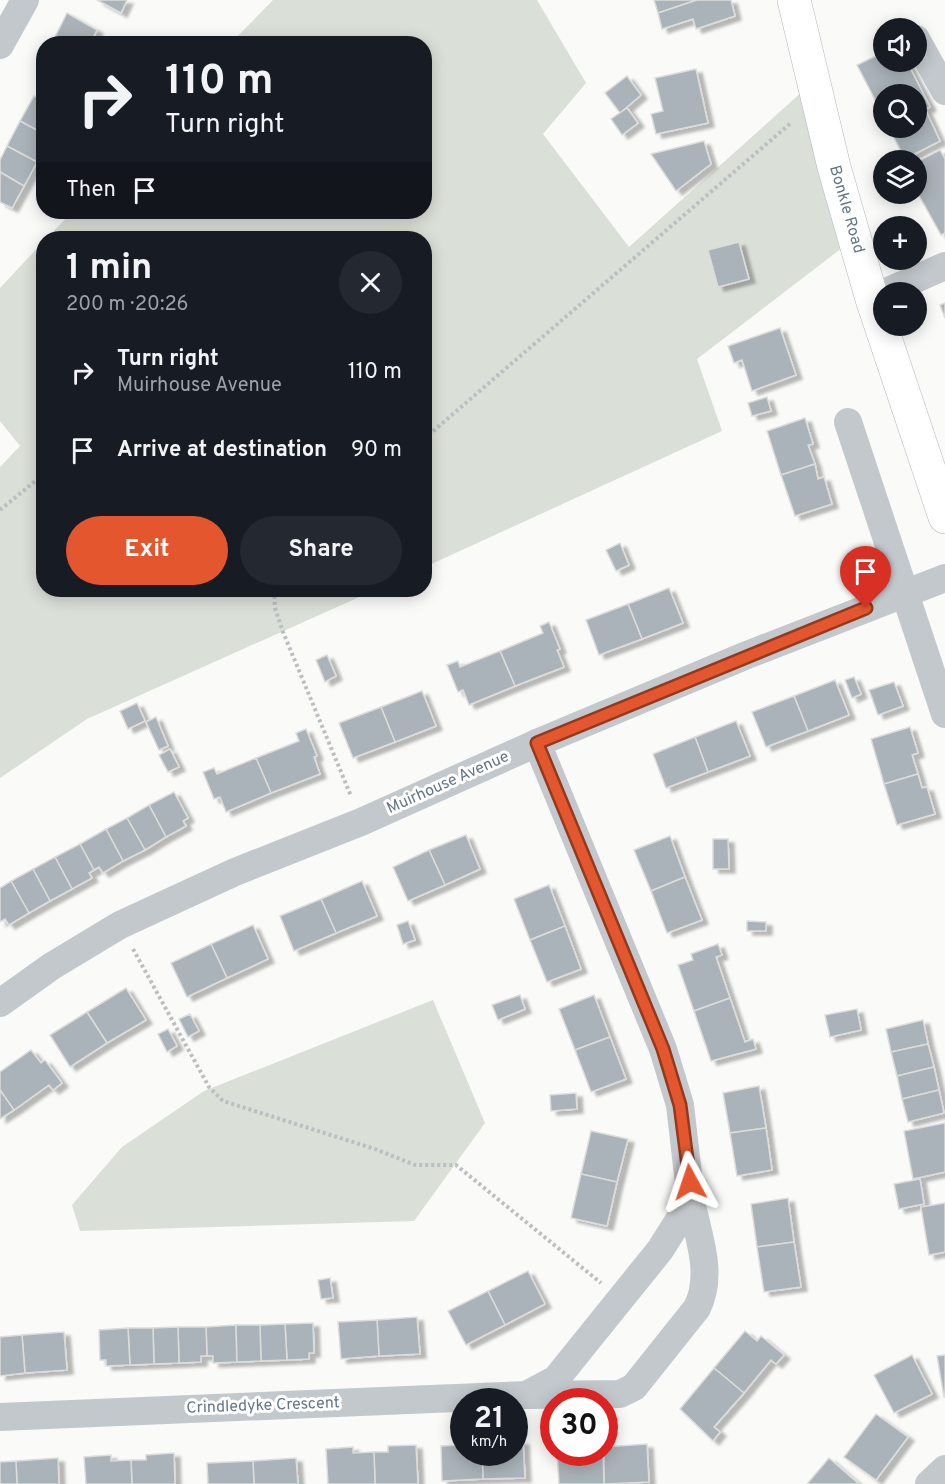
<!DOCTYPE html>
<meta charset="utf-8">
<style>
body{margin:0;font-family:Overpass,sans-serif;background:#242831;color:#f1f3f6;height:100vh;display:flex;flex-direction:column;font-size:22px;white-space:nowrap}
*{box-sizing:border-box;margin:0}
p{font-size:20px;color:#9ea1a6}
.icon{flex:none;width:33px;height:33px;fill:none;stroke:currentColor;stroke-width:2;stroke-linecap:round;stroke-linejoin:round}
.map{position:relative;flex:1;overflow:hidden}
.sheet{position:absolute;left:36px;top:231px;width:396px;height:366px;display:flex;flex-direction:column;background:#171b24;border-radius:24px;box-shadow:0 3px 15px #0003}
.sheet>*{flex:none}
.hud{position:absolute;left:36px;top:36px;width:396px;height:183px;border-radius:24px;box-shadow:0 3px 15px #0003;background:#171b24;color:#f1f3f6;overflow:hidden}
.controls{position:absolute;left:873px;top:18px;display:grid;gap:12px}
.controls a{display:grid;place-items:center;width:54px;height:54px;border-radius:50%;background:#171b24;box-shadow:0 3px 15px #0003;font-size:30px}
.speed{position:absolute;left:450px;top:1388px;display:flex;gap:12px;font-size:30px;font-weight:700;text-align:center}
.speed>*{display:grid;place-content:center;width:78px;height:78px;border-radius:50%;background:#171b24;box-shadow:0 3px 15px #0003;line-height:1}
.speed small{font-size:15px;font-weight:400}
.speed .limit{border:9px solid #d22;background:#fff;color:#111}
.pin{position:absolute;display:grid;place-items:center;width:51px;height:51px;color:#fff;margin:-62px -26px;border-radius:50% 50% 50% 0;rotate:-45deg;box-shadow:0 0 6px #0007}
.pin .icon{rotate:45deg}
.me{position:absolute;width:66px;margin:-33px;rotate:355deg;stroke-linejoin:round;filter:drop-shadow(0 0 4px #0008)}
.turn{display:flex;align-items:center;gap:21px;height:126px;padding:0 30px;font-size:27px}
.turn .icon{width:78px;height:78px;stroke-width:2.5}
.turn b{display:block;font-size:42px;line-height:51px}
.then{display:flex;align-items:center;height:57px;padding:0 30px;background:#0003;gap:12px;font-size:22px}
.round{display:grid;place-items:center;flex:none;width:63px;height:63px;border-radius:32px;background:#242831}
.summary{display:flex;align-items:center;justify-content:space-between;height:102px;padding:0 30px}
h1{font-size:36px;font-weight:700;line-height:45px}
.primary-button{display:flex;gap:12px;margin-top:auto;padding:12px 30px}
.primary-button a{flex:1;height:69px;border-radius:36px;background:#e4572e;color:#fff;font-size:24px;font-weight:700;line-height:69px;text-align:center}
.primary-button a+a{background:#242831;color:#f1f3f6}
ul{padding:0;list-style:none}
li{display:flex;align-items:center;gap:18px;height:78px;padding:0 30px}
li div{flex:1}
li b{display:block;font-size:22px}
li em{font-style:normal}
.map>svg:first-child{display:block}
</style>
<div class="map">
<svg width="945" height="1484" viewBox="0 0 945 1484">
<defs>
<filter id="shadow"><feDropShadow dx="6" dy="4" stdDeviation="1.5" flood-color="#0004"/></filter>
</defs>
<rect width="100%" height="100%" fill="#fafaf8"/>
<g fill="#dadfd7">
<polygon points="273,0 537,0 586,83 543,134 629,247 813,82 855,238 697,359 722,431 425,567 424,238 47,238 72,212 424,212 424,44 231,43"/>
<polygon points="43,242 44,590 375,590 87,719 0,778 0,467 20,446 0,421 0,288"/>
<polygon points="433,1000 485,1123 414,1221 80,1231 72,1205 122,1147 204,1091"/>
</g>
<g fill="#aab3b9" stroke="#dcdcda" stroke-width="1.5" filter="url(#shadow)">
<polygon points="97,0 127,0 121,13"/>
<polygon points="654,0 697,0 658,13"/>
<polygon points="697,0 731,0 735,16 696,29 693,19 662,29 658,13"/>
<polygon points="67,13 97,30 90,44 57,44 53,41"/>
<polygon points="884,52 884,62 907,62 930,107 925,109 940,141 905,159 889,128 916,128 916,94 884,94 884,117 857,65"/>
<polygon points="696,69 708,123 656,134 651,114 663,111 655,78"/>
<polygon points="627,76 641,95 620,113 605,93"/>
<polygon points="34,96 44,101 44,134 20,121"/>
<polygon points="627,108 638,123 622,135 611,119"/>
<polygon points="20,121 44,134 44,150 37,162 7,146"/>
<polygon points="704,141 711,164 676,191 651,154"/>
<polygon points="7,146 37,162 24,186 0,172 0,160"/>
<polygon points="940,150 945,159 945,233 941,235 916,190 916,162"/>
<polygon points="0,172 24,186 12,208 0,202"/>
<polygon points="739,242 749,279 718,287 708,250"/>
<polygon points="945,303 945,318 940,305"/>
<polygon points="780,328 796,375 752,391 742,360 734,363 728,346"/>
<polygon points="767,397 771,411 752,416 748,403"/>
<polygon points="805,418 813,444 808,445 815,464 781,475 767,431"/>
<polygon points="815,464 818,479 824,477 832,504 795,516 781,475"/>
<polygon points="620,543 629,565 616,571 606,550"/>
<polygon points="669,588 683,623 642,639 628,604"/>
<polygon points="628,604 642,639 599,655 586,620"/>
<polygon points="549,622 560,649 557,650 564,667 515,686 500,651 543,633 540,626"/>
<polygon points="500,651 515,686 469,705 463,690 458,692 447,665 458,661 460,667"/>
<polygon points="327,655 336,676 325,682 316,660"/>
<polygon points="854,677 861,694 852,698 845,680"/>
<polygon points="835,680 849,715 808,731 794,696"/>
<polygon points="894,682 903,706 878,715 869,690"/>
<polygon points="422,691 436,726 395,742 381,707"/>
<polygon points="794,696 808,731 766,747 752,712"/>
<polygon points="137,703 145,721 128,729 120,711"/>
<polygon points="381,707 395,742 353,758 339,723"/>
<polygon points="156,717 168,746 159,750 146,722"/>
<polygon points="736,721 750,756 708,772 695,737"/>
<polygon points="910,727 918,753 912,755 918,774 884,784 871,739"/>
<polygon points="306,729 317,756 314,757 320,774 271,793 256,758 299,741 296,733"/>
<polygon points="695,737 708,772 666,788 653,754"/>
<polygon points="170,749 179,767 168,772 159,755"/>
<polygon points="256,758 271,793 226,812 220,797 214,799 203,772 214,768 217,774"/>
<polygon points="918,774 922,788 927,787 935,814 897,825 884,784"/>
<polygon points="174,792 188,818 183,821 186,826 166,837 149,805"/>
<polygon points="149,805 166,837 145,850 127,818"/>
<polygon points="127,818 145,850 123,861 106,829"/>
<polygon points="106,829 123,861 103,873 99,867 94,870 80,844"/>
<polygon points="466,835 480,869 445,885 429,850"/>
<polygon points="670,836 685,877 651,891 634,850"/>
<polygon points="713,839 728,839 729,869 713,869"/>
<polygon points="80,844 94,870 89,873 92,878 72,889 55,857"/>
<polygon points="429,850 445,885 408,901 393,867"/>
<polygon points="55,857 72,889 50,901 33,869"/>
<polygon points="33,869 50,901 29,913 11,881"/>
<polygon points="685,877 702,920 667,933 651,891"/>
<polygon points="11,881 29,913 9,925 5,919 0,922 0,888"/>
<polygon points="362,881 377,916 336,933 321,899"/>
<polygon points="549,885 565,926 530,940 514,899"/>
<polygon points="321,899 336,933 294,951 280,916"/>
<polygon points="408,921 415,940 403,944 397,925"/>
<polygon points="747,921 766,922 766,931 747,931"/>
<polygon points="253,925 268,959 227,978 211,944"/>
<polygon points="565,926 581,969 547,982 530,940"/>
<polygon points="211,944 227,978 187,997 171,963"/>
<polygon points="718,944 722,955 716,957 730,998 694,1011 678,965 693,960 691,954"/>
<polygon points="126,988 146,1020 107,1043 87,1012"/>
<polygon points="520,995 525,1009 498,1020 492,1005"/>
<polygon points="594,995 610,1037 575,1050 559,1009"/>
<polygon points="730,998 745,1042 753,1039 756,1049 711,1061 694,1011"/>
<polygon points="857,1009 861,1030 830,1037 825,1015"/>
<polygon points="87,1012 107,1043 70,1067 50,1035"/>
<polygon points="190,1014 199,1031 188,1037 179,1019"/>
<polygon points="923,1020 928,1044 891,1052 886,1029"/>
<polygon points="168,1029 177,1046 167,1052 158,1034"/>
<polygon points="610,1037 626,1079 591,1092 575,1050"/>
<polygon points="928,1044 934,1067 897,1076 891,1052"/>
<polygon points="31,1050 41,1063 45,1060 62,1083 53,1090 49,1085 14,1110 0,1090 0,1072"/>
<polygon points="934,1067 939,1090 902,1099 897,1076"/>
<polygon points="759,1086 766,1128 730,1133 723,1093"/>
<polygon points="0,1090 14,1110 0,1119"/>
<polygon points="939,1090 944,1113 908,1122 902,1099"/>
<polygon points="576,1093 577,1109 551,1111 550,1095"/>
<polygon points="945,1123 945,1172 913,1179 904,1131"/>
<polygon points="766,1128 772,1170 737,1176 730,1133"/>
<polygon points="591,1131 628,1139 617,1182 581,1174"/>
<polygon points="581,1174 617,1182 607,1226 571,1218"/>
<polygon points="920,1179 924,1204 899,1209 894,1184"/>
<polygon points="788,1198 794,1242 757,1247 751,1204"/>
<polygon points="945,1203 945,1252 929,1255 921,1207"/>
<polygon points="794,1242 801,1287 764,1292 757,1247"/>
<polygon points="528,1271 545,1304 505,1325 488,1291"/>
<polygon points="330,1278 333,1298 321,1299 318,1280"/>
<polygon points="488,1291 505,1325 466,1345 448,1311"/>
<polygon points="417,1317 420,1354 379,1356 377,1320"/>
<polygon points="377,1320 379,1356 341,1359 338,1322"/>
<polygon points="313,1323 314,1353 309,1353 309,1359 287,1360 285,1324"/>
<polygon points="285,1324 287,1360 261,1361 260,1325"/>
<polygon points="236,1325 237,1362 213,1363 213,1356 207,1356 206,1327"/>
<polygon points="236,1325 260,1325 261,1361 237,1362"/>
<polygon points="178,1327 206,1327 207,1356 201,1356 201,1362 179,1363"/>
<polygon points="178,1327 179,1363 154,1364 153,1328"/>
<polygon points="128,1328 153,1328 154,1364 130,1365"/>
<polygon points="128,1328 130,1365 106,1366 106,1360 100,1360 99,1330"/>
<polygon points="745,1331 757,1341 761,1336 784,1355 776,1364 771,1360 744,1393 714,1368"/>
<polygon points="64,1332 67,1370 25,1373 22,1335"/>
<polygon points="22,1335 25,1373 0,1376 0,1337"/>
<polygon points="912,1355 932,1394 894,1413 874,1375"/>
<polygon points="945,1355 945,1397 944,1397 937,1356"/>
<polygon points="714,1368 744,1393 714,1427 720,1432 713,1441 680,1409"/>
<polygon points="876,1414 908,1437 876,1480 844,1457"/>
<polygon points="514,1441 523,1441 525,1478 483,1479 482,1452 514,1452"/>
<polygon points="647,1444 649,1482 604,1484 604,1447"/>
<polygon points="416,1445 418,1484 375,1484 374,1452 388,1452 388,1446"/>
<polygon points="464,1445 464,1452 482,1452 483,1479 442,1481 441,1446"/>
<polygon points="353,1447 353,1453 374,1452 375,1484 328,1484 326,1449"/>
<polygon points="557,1452 603,1452 604,1484 559,1484"/>
<polygon points="174,1453 175,1484 132,1484 131,1460 146,1460 146,1455"/>
<polygon points="111,1455 111,1461 131,1460 132,1484 86,1484 84,1457"/>
<polygon points="58,1458 59,1484 17,1484 16,1461"/>
<polygon points="296,1458 298,1484 254,1484 253,1461"/>
<polygon points="829,1458 859,1484 807,1484"/>
<polygon points="16,1461 17,1484 0,1484 0,1462"/>
<polygon points="253,1461 254,1484 208,1484 207,1463"/>
</g>
<g fill="none" stroke-linecap="round" stroke-linejoin="round">
<defs>
<g id="secondary">
<path id="s1" d="M794 0 834 167 872 299 945 517"/>
</g>
</defs>
<use href="#secondary" stroke="#b3babf" stroke-width="34"/>
<g stroke="#bbbfc2" stroke-width="4" stroke-dasharray="3 3" stroke-linecap="butt">
<polyline points="424,439 792,122"/>
<polyline points="0,510 44,474"/>
<polyline points="274,590 275,608 283,632 351,796"/>
<polyline points="133,949 209,1087 223,1101 375,1149 415,1165 456,1165 601,1283"/>
</g>
<g stroke="#c3c8cc" stroke-width="28">
<polyline points="916,39 945,91"/>
<polyline points="0,45 25,0"/>
<polyline points="886,292 945,266"/>
<polyline points="848,422 945,714"/>
<polyline points="0,1003 52,966 120,925 235,872 361,822 537,743 747,655 945,578"/>
<path d="M529 1395 620 1394 634 1387 697 1308C714 1274 698 1236 691 1201"/>
<polyline points="0,1417 526,1395 556,1379 660,1250 691,1201 680,1105 663,1049 537,743"/>
<polyline points="929,1484 945,1469"/>
</g>
<use href="#secondary" stroke="#fff" stroke-width="33"/>
</g>
<g fill="none" stroke-linecap="round" stroke-linejoin="round">
<defs>
<polyline id="route" points="690,1182 680,1105 663,1049 537,743 866,608"/>
</defs>
<use href="#route" stroke="#94391e" stroke-width="15"/>
<use href="#route" stroke="#e4572e" stroke-width="10"/>
</g>
<g text-anchor="middle" dominant-baseline="central" stroke-width="6" stroke-linejoin="round" paint-order="stroke">
<g font-size="16" fill="#657683" stroke="#fff">
<text stroke="none"><textPath href="#s1" startOffset="216">Bonkle Road</textPath></text>
<text transform="translate(448 783) rotate(-24)">Muirhouse Avenue</text>
<text transform="translate(263 1406) rotate(-2)">Crindledyke Crescent</text>
</g>
</g>
</svg>
<div class="controls">
<a><svg class="icon" aria-label="sound" viewBox="0 0 24 24"><path d="M4 9h4l5-4v14l-5-4H4zM17 9q2 3 0 6"/></svg></a>
<a><svg class="icon" aria-label="search" viewBox="0 0 24 24"><circle cx="10" cy="10" r="6"/><path d="M15 15l6 6"/></svg></a>
<a><svg class="icon" aria-label="layers" viewBox="0 0 24 24"><path d="M12 4l9 5-9 5-9-5zM3 14l9 5 9-5"/></svg></a>
<a>+</a>
<a>−</a>
</div>
<div class="speed"><div>21<small>km/h</small></div><div class="limit">30</div></div>
<div class="pin" style="left:866px;top:608px;background:#d93025"><svg class="icon" aria-label="arrive" viewBox="0 0 24 24"><path d="M6 21V4h12l-3 4 3 4H6"/></svg></div>
<svg class="me" style="left:690px;top:1182px" viewBox="-20 -20 40 40"><path d="M0-17L14 15 0 8-14 15z" fill="#e4572e" stroke="#fff" stroke-width="4"/></svg>
<div class="hud">
<div class="turn"><svg class="icon" aria-label="right" viewBox="0 0 24 24"><path d="M7 20v-9h11M14 6l5 5-5 5"/></svg><div><b>110 m</b>Turn right</div></div>
<div class="then">Then<svg class="icon" aria-label="arrive" viewBox="0 0 24 24"><path d="M6 21V4h12l-3 4 3 4H6"/></svg></div>
</div>
<section class="sheet">
<div class="summary"><div><h1>1 min</h1><p>200 m · 20:26</p></div><a class="round"><svg class="icon" aria-label="close" viewBox="0 0 24 24"><path d="M6 6l12 12M18 6L6 18"/></svg></a></div>
<ul>
<li><svg class="icon" aria-label="right" viewBox="0 0 24 24"><path d="M7 20v-9h11M14 6l5 5-5 5"/></svg><div><b>Turn right</b><p>Muirhouse Avenue</p></div><em>110 m</em></li>
<li><svg class="icon" aria-label="arrive" viewBox="0 0 24 24"><path d="M6 21V4h12l-3 4 3 4H6"/></svg><div><b>Arrive at destination</b></div><em>90 m</em></li>
</ul>
<div class="primary-button"><a>Exit</a><a>Share</a></div>
</section>
</div>
